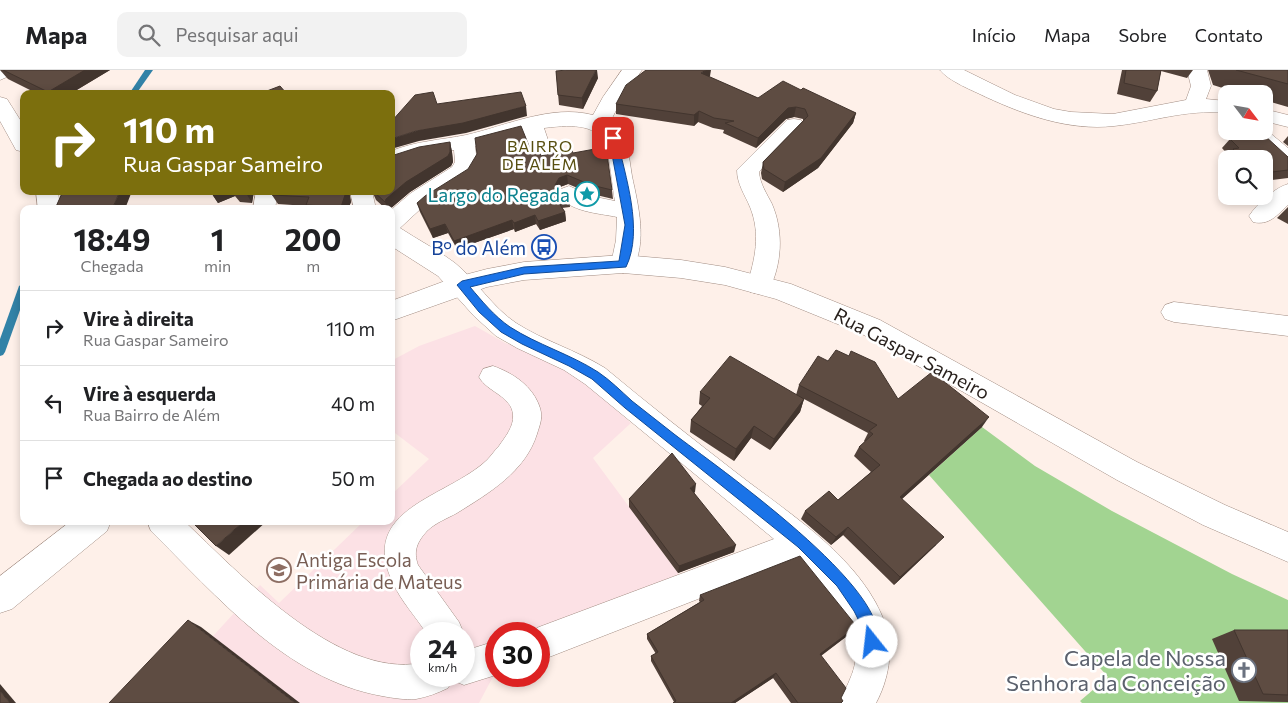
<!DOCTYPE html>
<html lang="pt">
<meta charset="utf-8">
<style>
body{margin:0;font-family:Commissioner,sans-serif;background:#f2f2f2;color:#202124;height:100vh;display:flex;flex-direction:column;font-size:19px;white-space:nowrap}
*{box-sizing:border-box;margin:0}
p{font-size:16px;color:#757577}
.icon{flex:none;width:28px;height:28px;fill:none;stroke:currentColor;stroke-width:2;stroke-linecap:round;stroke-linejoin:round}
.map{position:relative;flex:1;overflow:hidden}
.drawer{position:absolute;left:20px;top:135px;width:375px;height:320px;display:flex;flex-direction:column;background:#fff;border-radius:10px;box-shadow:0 2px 8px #0003}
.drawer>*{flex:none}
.top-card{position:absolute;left:20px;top:20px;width:375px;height:105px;border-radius:10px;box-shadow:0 2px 8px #0003;background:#7c6f0d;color:#fff;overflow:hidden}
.needle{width:32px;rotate:121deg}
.controls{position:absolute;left:1218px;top:15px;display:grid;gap:10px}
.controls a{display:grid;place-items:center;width:55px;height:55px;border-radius:10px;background:#fff;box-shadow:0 2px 8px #0003;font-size:25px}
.speed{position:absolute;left:410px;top:552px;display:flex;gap:10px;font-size:25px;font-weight:700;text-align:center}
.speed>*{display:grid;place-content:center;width:65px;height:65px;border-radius:50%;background:#fff;box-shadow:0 2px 8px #0003;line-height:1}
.speed small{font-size:12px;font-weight:400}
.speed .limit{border:8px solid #d22;background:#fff;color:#111}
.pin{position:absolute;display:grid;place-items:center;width:42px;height:42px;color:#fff;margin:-21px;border-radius:10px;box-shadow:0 2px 8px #0006}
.me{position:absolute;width:55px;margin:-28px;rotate:344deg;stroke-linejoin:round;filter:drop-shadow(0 0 4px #0008)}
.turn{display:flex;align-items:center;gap:18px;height:105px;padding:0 20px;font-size:22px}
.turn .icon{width:65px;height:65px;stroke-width:2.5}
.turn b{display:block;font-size:35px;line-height:42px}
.eta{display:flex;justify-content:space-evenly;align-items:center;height:85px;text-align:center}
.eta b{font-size:30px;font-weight:700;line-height:35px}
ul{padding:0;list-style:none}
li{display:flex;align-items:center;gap:15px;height:75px;padding:0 20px;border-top:1px solid #e0e0e0}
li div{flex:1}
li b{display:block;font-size:19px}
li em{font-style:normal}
header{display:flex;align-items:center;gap:30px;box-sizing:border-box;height:70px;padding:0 25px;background:#fff;border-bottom:1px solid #e0e0e0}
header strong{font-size:24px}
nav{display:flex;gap:28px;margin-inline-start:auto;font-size:18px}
.search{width:350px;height:45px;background:#f2f2f2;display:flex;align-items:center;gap:12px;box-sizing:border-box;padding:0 18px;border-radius:10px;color:#757577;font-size:19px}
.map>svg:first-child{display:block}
</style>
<header>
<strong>Mapa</strong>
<div class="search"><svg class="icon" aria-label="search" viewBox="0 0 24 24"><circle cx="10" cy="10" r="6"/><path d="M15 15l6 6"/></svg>Pesquisar aqui</div>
<nav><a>Início</a><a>Mapa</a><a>Sobre</a><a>Contato</a></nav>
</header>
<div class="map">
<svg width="1288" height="633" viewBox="0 0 1288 633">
<rect width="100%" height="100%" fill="#fef0e9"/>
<path fill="#fce1e5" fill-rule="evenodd" d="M475 256 505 273 550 289 578 306 631 353 593 388 683 510 539 564H496V601L479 633H131L213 566 260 515 279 533 364 451H391V425L429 389 391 360V291L419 276ZM421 564H464V606H421Z"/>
<polygon fill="#a2d491" points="982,357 1035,396 1112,441 1232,504 1288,530 1288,633 1082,633 1080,631 1108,607 929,405"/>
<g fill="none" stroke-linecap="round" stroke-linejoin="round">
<g fill="#3282a7" fill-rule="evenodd">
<polygon points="145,0 153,0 136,24 129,24"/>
<polygon points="24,213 24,229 5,282 3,285 0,286 0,269 19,216"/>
</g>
<defs>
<g id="minor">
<polygon points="0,0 17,0 14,4 0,10"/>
<path d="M622 0H642L623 27 610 52 620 62 625 71C629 82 630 94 632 106 638 135 648 172 632 200L623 203 614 200 611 194 616 170 617 147C598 143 569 142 558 124L561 119 569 116 591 126 615 131C606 73 613 49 544 58L551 79 548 84 540 86 532 84 524 63 475 76 477 92 469 107 427 133 400 158C418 170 438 180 455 193 477 211 492 237 516 253 544 271 576 280 605 298 648 334 693 369 738 404 791 445 864 490 886 556 894 581 888 611 876 633H838C842 625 847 617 850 609 872 560 829 521 798 490L539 591V564H526L539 557 774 469 585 314 564 300 517 278 496 266 474 246 438 206 391 176V140L411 123 452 97 455 92 454 80 422 85 391 96V81C416 71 441 70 466 65 506 56 551 34 593 45L603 27Z"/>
<path d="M940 0H964L1015 25 1054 39 1071 42 1113 44 1186 30 1191 16 1187 0H1207L1211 16 1206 29 1226 31V43C1185 39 1153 52 1114 56 1069 61 1025 45 986 27 974 21 948 11 940 0Z"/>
<polygon points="0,27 7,29 24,56 24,82 16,80 0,51"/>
<polygon points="1264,39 1288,45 1288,57 1264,51"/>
<path d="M794 49 801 50 804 55 759 102C760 114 767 124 772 134 784 162 782 195 768 222L759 224 750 222 747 215C755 189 761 164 750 137 745 125 737 114 737 100L787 50Z"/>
<polygon points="1264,58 1288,78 1288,97 1280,95 1245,61 1264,61"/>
<path d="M1288 114V135C1277 145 1269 156 1253 152L1249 146C1257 134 1274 118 1288 114Z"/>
<polygon points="36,121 58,121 60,139 38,139"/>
<polygon points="256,121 278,121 275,139 253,139"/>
<polygon points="350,121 372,121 376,139 354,139"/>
<polygon points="1174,232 1288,246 1288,266 1174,252 1165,249 1161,242 1165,235"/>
<path d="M493 296C513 303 533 316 540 338 543 348 540 354 537 364 525 402 489 423 457 443 448 448 435 453 427 461 417 472 413 481 418 495L459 552 464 564H427C416 547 401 531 393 513 357 438 447 428 487 390 491 386 495 380 499 376 505 367 514 357 513 345 512 326 487 322 479 307L483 299Z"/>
<path d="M147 451H184C239 503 338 609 421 593V606H464V581L496 571V605L464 615 452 610 448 618C438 623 427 627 416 629 405 630 393 628 382 626 286 609 217 526 151 461Z"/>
</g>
<g id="major">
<polygon points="623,185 681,190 725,197 791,214 880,250 1137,392 1225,435 1288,462 1288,492 1203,455 1117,410 862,264 776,229 725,215 681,208 623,203 524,210 487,217 391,251 391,231 453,208 487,199 524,192"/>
<polygon points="71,451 111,451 107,461 12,539 0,543 0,506"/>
</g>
</defs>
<use href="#minor" stroke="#a28d83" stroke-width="1"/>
<use href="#major" stroke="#a28d83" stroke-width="1"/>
<use href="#minor" fill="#fff" fill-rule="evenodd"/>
<use href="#major" fill="#fff" fill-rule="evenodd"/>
</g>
<g fill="#514139">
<polygon points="0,0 110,0 70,24 38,24 8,9"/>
<polygon points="1122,0 1193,0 1187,8 1161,1 1157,21 1150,32 1117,24"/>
<polygon points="1208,0 1288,0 1288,37 1264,30 1264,24 1242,24 1213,15"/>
<polygon points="556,1 598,8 583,39 559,35"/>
<polygon points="710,6 709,7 758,28 801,20 856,43 853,53 818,98 783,122 762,109 761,103 763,92 803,51 803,49 794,47 786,49 756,78 723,63 724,60 713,58 698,52 694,56 616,44 616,34"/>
<polygon points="1288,66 1288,76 1283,72"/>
<polygon points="1230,69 1288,87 1288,108 1264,111 1264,89 1226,89 1226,90 1225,88 1228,85 1222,78"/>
<polygon points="450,72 452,82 453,92 451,96 410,122 390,139 386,139 376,130 372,121"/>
<polygon points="529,76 541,86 573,83 612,120 613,129 592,124 568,114 560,117 559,119 569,128 570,137 562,138 565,142 566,151 540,160 536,154 515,162 514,159 457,179 448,163 433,168 420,142 417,133"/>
<polygon points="63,121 125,139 55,139"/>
<polygon points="210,121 254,121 252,133 240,132 235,126 218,133"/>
<polygon points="273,121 349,121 351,132 348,139 308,139 307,136 278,134 272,125"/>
<polygon points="1288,137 1288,154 1277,148"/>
<polygon points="799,315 898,329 982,357 902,429 936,475 894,515 843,465 831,475 801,449 805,441 838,430 871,402 854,386 859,377 865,372 864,371 868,363 804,329 800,342 770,380 751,368 734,391 690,362 691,350 702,336 699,334 700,322 796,325"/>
<polygon points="695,422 694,423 734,482 678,503 629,437 629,429"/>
<polygon points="700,525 856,557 851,563 821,586 841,628 841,633 791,633 773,608 735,633 673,633 674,632 651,591 651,586 656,584 647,569 647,564 700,532 699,531"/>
<polygon points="1234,560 1288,560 1288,632 1239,631 1212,569"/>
</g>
<g fill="#42352e">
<polygon points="85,0 110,0 70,24 49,24 48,22"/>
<polygon points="596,0 597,0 598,8 583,39 582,28"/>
<polygon points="706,0 711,0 710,6 701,14 701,3"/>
<polygon points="526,36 527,46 466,63 419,71 391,79 391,69 416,61"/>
<polygon points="796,37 794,47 786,49 756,78 758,68 788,38"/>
<polygon points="699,41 698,52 694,56 694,45"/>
<polygon points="856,43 853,53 818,98 783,122 785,112"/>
<polygon points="450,72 452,82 453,92 451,96 410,122 390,139 388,139 385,132 386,129 406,112"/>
<polygon points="567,105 568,114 560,117 556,124 555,115 559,108"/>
<polygon points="120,121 132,121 125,139 114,139 113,137"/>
<polygon points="218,121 233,121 235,126 218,133 212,124"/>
<polygon points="247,121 254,121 252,133 246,123"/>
<polygon points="346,121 349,121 351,132 348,139 342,139 341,137"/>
<polygon points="565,142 566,151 540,160 538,151"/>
<polygon points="535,145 536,154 515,162 514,153"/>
<polygon points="512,150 514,159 457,179 454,171"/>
<polygon points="445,154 448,163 433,168 430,159"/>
<polygon points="804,329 800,342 770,380 774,369"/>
<polygon points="989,347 982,357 894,436 900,427"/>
<polygon points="754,356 751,368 734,391 736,379"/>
<polygon points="696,414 695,422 689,426 690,418"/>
<polygon points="244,451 267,451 229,485 216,476"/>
<polygon points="848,457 843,465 831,475 836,467"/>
<polygon points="944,467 936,475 894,515 900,507"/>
<polygon points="736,475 734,482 678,503 679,496"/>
<polygon points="188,550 201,557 300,633 295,633"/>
<polygon points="856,557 851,563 816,589 820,584"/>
<polygon points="776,603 773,608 735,633 731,633"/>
<polygon points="0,614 16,633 10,633 0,621"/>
</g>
<g fill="#5e4c42" stroke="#42352e">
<polygon points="3,0 85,0 48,22"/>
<polygon points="567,0 596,0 582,28 558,25 556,1"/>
<polygon points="646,0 706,0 701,3 758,28 783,11 801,20 803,18 856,43 821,88 785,112 764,99 763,92 808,46 805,39 796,37 788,38 758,68 725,53 734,51 714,48 699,41 694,45 616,34 626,15"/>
<polygon points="1126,0 1161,0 1157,21 1124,13"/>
<polygon points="1236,0 1288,0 1288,14"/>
<polygon points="280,16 287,24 259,24"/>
<polygon points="433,22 437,34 521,22 526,36 463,53 416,61 391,69 391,52 415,25"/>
<polygon points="521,56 529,76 539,79 541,86 571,78 573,83 606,77 612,120 591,115 567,105 559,108 555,115 569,128 556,129 565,142 538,151 535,145 514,153 512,150 454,171 445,154 430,159 417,133 425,126 468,99 477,84 475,68"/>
<polygon points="1264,65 1288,87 1288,100 1264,103 1264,89 1242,89 1233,79 1239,78 1230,69"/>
<polygon points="450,72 450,82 448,86 406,112 386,129 385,132 373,121 391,121 391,86 419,77"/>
<polygon points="63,121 120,121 113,137 92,139 55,139"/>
<polygon points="210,121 218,121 212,124"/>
<polygon points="233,121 247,121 246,123 234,123"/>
<polygon points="273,121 346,121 346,122 341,137 306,135 309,127 272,125"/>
<polygon points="836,280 849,286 851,281 875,292 898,329 932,302 989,347 900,427 944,467 900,507 848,457 836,467 805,441 829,421 838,430 880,395 859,377 873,364 869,361 877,355 799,315 818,286 828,291"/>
<polygon points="730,286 804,329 774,369 754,356 736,379 691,350 710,328 700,322"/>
<polygon points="672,383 696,414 690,418 736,475 679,496 629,429"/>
<polygon points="191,451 244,451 216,476"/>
<polygon points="800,486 854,553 856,557 820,584 846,618 841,628 843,631 841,633 798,633 776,603 731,633 673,633 676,631 651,586 658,582 647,564 704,530 700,525"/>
<polygon points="188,550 295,633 109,633"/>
<polygon points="1234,560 1288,560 1288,625 1263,624"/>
<polygon points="0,621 10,633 0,633"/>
</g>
<path fill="#1a73e8" stroke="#114b97" d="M613 65 617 68C625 106 644 160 626 197L524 204 470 217C482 231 494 246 510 257 538 275 570 284 598 302 610 310 621 321 632 331 646 342 660 353 674 364 713 394 899 523 876 576L872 579 867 576 863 559 854 541 837 516 798 477 625 338 592 309 569 296 522 274 501 262 479 242 457 215 462 211 524 197 619 191 625 155 609 68Z"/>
<defs>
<symbol id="sight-ring" viewBox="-11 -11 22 22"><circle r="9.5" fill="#fff" stroke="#0f9aa8" stroke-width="1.5"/><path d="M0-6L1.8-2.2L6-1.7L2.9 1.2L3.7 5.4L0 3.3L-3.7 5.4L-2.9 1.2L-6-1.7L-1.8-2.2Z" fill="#0f9aa8"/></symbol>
<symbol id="bus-ring" viewBox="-11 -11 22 22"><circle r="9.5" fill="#fff" stroke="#1a4fb4" stroke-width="1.5"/><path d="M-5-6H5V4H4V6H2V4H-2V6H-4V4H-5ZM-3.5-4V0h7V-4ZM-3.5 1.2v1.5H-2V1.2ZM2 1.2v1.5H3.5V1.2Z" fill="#1a4fb4"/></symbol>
<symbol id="school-ring" viewBox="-11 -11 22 22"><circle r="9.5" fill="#fff" stroke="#8d6e63" stroke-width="1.5"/><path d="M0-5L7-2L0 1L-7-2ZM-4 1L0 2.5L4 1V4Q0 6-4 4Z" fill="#8d6e63"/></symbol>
<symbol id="church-ring" viewBox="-11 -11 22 22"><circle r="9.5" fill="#fff" stroke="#6b7280" stroke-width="1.5"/><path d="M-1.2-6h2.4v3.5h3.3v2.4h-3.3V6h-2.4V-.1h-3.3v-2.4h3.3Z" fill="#6b7280"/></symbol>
</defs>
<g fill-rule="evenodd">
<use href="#sight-ring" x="573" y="110" width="28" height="28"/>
<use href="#bus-ring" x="530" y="163" width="28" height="28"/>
<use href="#school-ring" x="265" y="486" width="28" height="28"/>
<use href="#church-ring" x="1230" y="586" width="28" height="28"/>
</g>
<g text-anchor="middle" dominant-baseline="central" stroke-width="5" stroke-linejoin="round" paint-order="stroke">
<g font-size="16" letter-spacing="1" fill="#574e0f" stroke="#fff">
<text x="540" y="75">BAIRRO<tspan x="540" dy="18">DE ALÉM</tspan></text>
</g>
<g font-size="19" fill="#0d838f" stroke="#fff" text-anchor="end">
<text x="570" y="124">Largo do Regada</text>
</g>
<g font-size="19" fill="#164399" stroke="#fff" text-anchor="end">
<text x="526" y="177">Bº do Além</text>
</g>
<g font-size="19" fill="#261e1a" stroke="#fff">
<text transform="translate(912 283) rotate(28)">Rua Gaspar Sameiro</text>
</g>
<g font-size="19" fill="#785e54" stroke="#fff" text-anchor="start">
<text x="296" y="489">Antiga Escola<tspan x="296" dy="22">Primária de Mateus</tspan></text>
</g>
<g font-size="22" fill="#5b616d" stroke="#fff" text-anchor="end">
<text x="1226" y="587">Capela de Nossa<tspan x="1226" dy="25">Senhora da Conceição</tspan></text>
</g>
</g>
</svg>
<div class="controls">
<a><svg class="needle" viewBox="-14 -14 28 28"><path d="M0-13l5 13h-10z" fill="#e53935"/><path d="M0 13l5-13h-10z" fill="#757577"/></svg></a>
<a><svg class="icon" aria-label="search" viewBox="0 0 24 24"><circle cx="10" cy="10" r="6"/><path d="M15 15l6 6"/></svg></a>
</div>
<div class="speed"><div>24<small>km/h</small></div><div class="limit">30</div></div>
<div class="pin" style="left:613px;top:68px;background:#d93025"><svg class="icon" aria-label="arrive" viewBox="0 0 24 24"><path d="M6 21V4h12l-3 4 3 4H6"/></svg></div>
<svg class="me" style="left:872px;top:572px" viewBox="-20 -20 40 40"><circle r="19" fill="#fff"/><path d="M0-13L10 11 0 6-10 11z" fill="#1a73e8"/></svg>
<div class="top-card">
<div class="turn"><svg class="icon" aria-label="right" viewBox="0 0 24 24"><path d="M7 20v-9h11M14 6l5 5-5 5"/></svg><div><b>110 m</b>Rua Gaspar Sameiro</div></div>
</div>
<section class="drawer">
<div class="eta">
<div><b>18:49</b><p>Chegada</p></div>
<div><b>1</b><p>min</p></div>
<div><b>200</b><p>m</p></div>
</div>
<ul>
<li><svg class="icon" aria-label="right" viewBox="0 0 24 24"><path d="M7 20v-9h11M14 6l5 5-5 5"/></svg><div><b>Vire à direita</b><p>Rua Gaspar Sameiro</p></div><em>110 m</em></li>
<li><svg class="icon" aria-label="left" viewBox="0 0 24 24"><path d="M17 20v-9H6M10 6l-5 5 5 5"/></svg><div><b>Vire à esquerda</b><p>Rua Bairro de Além</p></div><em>40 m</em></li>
<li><svg class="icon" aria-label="arrive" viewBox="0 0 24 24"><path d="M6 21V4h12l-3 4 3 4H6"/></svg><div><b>Chegada ao destino</b></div><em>50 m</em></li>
</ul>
</section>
</div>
